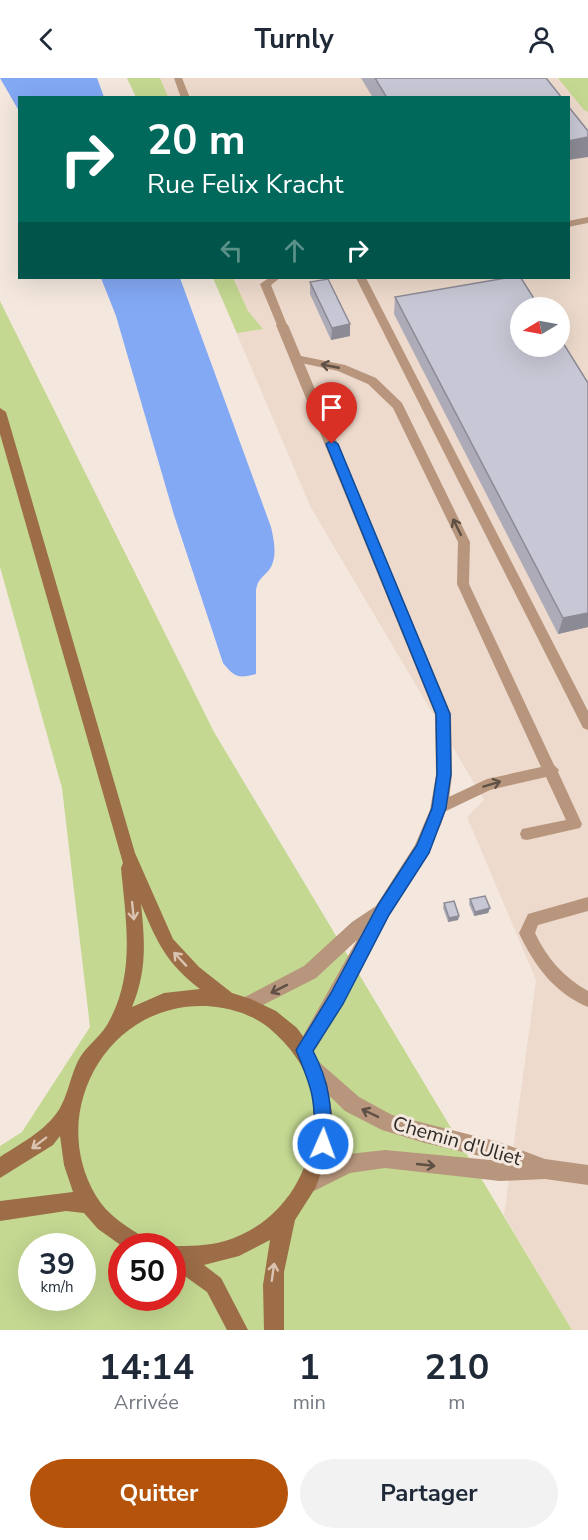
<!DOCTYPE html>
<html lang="fr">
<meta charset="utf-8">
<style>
body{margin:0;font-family:"Nunito Sans",sans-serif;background:#f2f2f3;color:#1f2937;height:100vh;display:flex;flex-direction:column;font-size:22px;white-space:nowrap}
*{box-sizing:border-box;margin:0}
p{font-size:20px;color:#747a83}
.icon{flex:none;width:33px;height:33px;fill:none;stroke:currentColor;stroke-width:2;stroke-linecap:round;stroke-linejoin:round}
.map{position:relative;height:1252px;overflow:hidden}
.side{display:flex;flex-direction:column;background:#fff;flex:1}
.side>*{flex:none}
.banner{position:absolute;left:18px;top:18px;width:552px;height:183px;border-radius:0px;box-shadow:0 6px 24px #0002;background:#00695c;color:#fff;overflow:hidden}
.needle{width:39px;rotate:260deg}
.fabs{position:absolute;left:510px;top:219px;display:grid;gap:12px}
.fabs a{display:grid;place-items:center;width:60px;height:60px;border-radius:50%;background:#fff;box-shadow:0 6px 24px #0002;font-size:30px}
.speed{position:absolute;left:18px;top:1155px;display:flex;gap:12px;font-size:30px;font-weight:700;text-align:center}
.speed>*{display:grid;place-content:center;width:78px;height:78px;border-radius:50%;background:#fff;box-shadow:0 6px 24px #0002;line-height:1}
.speed small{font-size:15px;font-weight:400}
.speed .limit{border:9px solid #d22;background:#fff;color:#111}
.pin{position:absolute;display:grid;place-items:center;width:51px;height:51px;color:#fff;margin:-62px -26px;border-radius:50% 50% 50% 0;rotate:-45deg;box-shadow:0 0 6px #0007}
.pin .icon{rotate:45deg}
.me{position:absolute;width:66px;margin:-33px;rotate:2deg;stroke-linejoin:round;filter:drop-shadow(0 0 4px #0008)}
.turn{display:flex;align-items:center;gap:21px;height:126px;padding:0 30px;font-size:27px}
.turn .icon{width:78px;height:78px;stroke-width:2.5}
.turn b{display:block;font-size:42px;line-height:51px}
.lanes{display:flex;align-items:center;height:57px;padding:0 30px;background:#0003;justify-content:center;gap:30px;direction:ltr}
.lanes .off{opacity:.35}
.eta{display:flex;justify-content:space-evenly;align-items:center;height:102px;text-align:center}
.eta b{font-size:36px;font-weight:700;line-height:42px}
.cta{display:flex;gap:12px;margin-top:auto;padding:12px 30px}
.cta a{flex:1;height:69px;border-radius:36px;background:#b45309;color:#fff;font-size:24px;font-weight:700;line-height:69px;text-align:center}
.cta a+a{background:#f2f2f3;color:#1f2937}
header{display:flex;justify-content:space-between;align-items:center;height:78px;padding:0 30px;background:#fff;font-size:27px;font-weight:700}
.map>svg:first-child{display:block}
</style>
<header><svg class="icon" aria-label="back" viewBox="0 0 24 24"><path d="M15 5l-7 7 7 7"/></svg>Turnly<svg class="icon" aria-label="person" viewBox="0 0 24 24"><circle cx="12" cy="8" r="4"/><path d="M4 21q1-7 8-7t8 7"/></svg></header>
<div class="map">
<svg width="588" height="1252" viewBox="0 0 588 1252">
<rect width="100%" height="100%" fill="#f4e8de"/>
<path fill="#eddacc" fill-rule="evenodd" d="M127 0H588V1252H572L504 1137 536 902 467 739 484 722 311 430 213 200H568V20H136ZM520 230H560V268H520Z"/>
<g fill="#c4d891" fill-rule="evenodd">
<polygon points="127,0 160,0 168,19 136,19"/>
<polygon points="558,0 588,0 588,34 584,32"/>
<polygon points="213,200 233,200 248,233 263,251 237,255"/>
<path d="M0 223 214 654 572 1252H0V1068L22 1054 90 949 62 710 0 489ZM32 1168H82V1220H32ZM122 1168H172V1220H122Z"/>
</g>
<g fill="#83a8f4">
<polygon points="0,0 97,0 104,19 20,20 19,33"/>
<path d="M101 200H180L271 449C274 462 278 480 269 492 262 500 258 501 256 512V596C239 601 234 599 223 585L174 437 116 238Z"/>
</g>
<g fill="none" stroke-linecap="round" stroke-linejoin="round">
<g fill="#b7967d" fill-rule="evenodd">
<polygon points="174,0 182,0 190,20 181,20"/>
<polygon points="588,139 588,145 568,149 568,143"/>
<polygon points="269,200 280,200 271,207 287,247 286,249 278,249 277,247 260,206"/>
<polygon points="356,200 366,200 588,633 588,652 583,650"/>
<polygon points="296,277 345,287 376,300 402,325 470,464 469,506 554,687 559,692 558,694 582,746 580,750 527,762 522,761 520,756 522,751 566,742 546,699 490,712 444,734 439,736 434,734 432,730 434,726 487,701 541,689 457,506 458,464 393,330 368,306 338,293 292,283 292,279"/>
<path d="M588 819V833L538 847 535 855C546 879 564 900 588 913V929C554 915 534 887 519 855L528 836Z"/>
</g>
<g fill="#b7967d" fill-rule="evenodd">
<polygon points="282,243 288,247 451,636 452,697 449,721 441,746 426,777 389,837 321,962 310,979 304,982 298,979 295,973 298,967 357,862 316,900 247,935 241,933 238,927 241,921 304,888 352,844 376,828 415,767 430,732 436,697 435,636 276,247"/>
<polygon points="313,981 319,984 359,1019 392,1037 499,1064 545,1081 588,1087 588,1107 545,1101 500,1103 385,1090 350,1095 310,1115 303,1112 300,1105 303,1098 349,1076 385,1072 501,1083 425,1065 382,1052 345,1033 307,996 304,990 307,984"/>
</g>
<path fill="#9c6d47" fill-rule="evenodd" d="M0 330 6 334 135 775 173 861 199 889 232 915 251 921 276 933 297 950 313 972 327 1005 332 1035 331 1065 316 1109 295 1142 284 1194V1252H264L263 1207 270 1162 239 1178 204 1187 221 1200 248 1252H227L207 1214 172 1189 171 1168C189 1168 207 1168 225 1163 289 1144 324 1077 311 1013 305 987 289 967 269 950 252 936 228 929 206 928 108 924 46 1034 96 1118 107 1137 128 1150 147 1161L150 1168H122L98 1151 84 1135 66 1133 0 1143V1123L73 1114 64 1087 60 1058 53 1067 0 1100V1079C21 1065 51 1050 62 1026 69 1012 71 997 78 983 85 969 99 960 107 947 136 897 126 844 121 790L123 785 0 356ZM141 826C157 864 166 885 200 911L164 915 132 929C147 893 145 864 141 826Z"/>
</g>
<g fill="#acabb7">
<polygon points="361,0 546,0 562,20 373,20"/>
<polygon points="310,204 350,258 331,262 310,216"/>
<polygon points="395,219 588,305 588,549 558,556 394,236"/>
<polygon points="470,821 490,830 488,835 474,838 469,826"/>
<polygon points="444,825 459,838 458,842 448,844 443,830"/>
</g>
<g fill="#8c8b95">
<polygon points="588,59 588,79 568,82 568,63"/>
<polygon points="350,246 350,258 331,262 332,250"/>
<polygon points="588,535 588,549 558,556 563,540"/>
<polygon points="490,830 488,835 474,838 475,834"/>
<polygon points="459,838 458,842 448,844 449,840"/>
</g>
<g fill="#c8c7d5" stroke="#8c8b95" stroke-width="1.5">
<polygon points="375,0 546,0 562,20 387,20"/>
<polygon points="568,28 588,53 588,59 568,63"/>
<polygon points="506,200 521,200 540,230 520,230 520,268 560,268 560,260 588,305 588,535 563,540 395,219"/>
<polygon points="328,201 350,246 332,250 310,204"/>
<polygon points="485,818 490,830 475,834 470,821"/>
<polygon points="454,823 459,838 449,840 444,825"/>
</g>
<defs><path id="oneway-shaft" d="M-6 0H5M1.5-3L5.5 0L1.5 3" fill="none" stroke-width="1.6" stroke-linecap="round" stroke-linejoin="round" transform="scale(1.5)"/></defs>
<g stroke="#5f5045">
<use href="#oneway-shaft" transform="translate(330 288) rotate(-169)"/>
<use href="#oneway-shaft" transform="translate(457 449) rotate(-116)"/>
<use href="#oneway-shaft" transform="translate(492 706) rotate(-17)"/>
<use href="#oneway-shaft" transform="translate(279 911) rotate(153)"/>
<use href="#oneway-shaft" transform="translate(370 1035) rotate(-154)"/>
<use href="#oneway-shaft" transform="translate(426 1087) rotate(6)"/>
</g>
<g stroke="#dac3b1">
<use href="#oneway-shaft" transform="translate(133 833) rotate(84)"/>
<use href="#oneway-shaft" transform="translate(180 881) rotate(-133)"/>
<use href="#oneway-shaft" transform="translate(39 1065) rotate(143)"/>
<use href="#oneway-shaft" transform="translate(273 1194) rotate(-82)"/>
</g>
<path fill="#1a73e8" stroke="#114b97" stroke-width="1.5" d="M332 362 338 366 450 636 451 696 446 730 429 775 389 837 343 926 313 973C330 1005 332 1031 331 1066L329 1072 323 1075 317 1072 314 1066C316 1023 313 1012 296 972L331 915 378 827 417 767 432 730 437 696 436 636 326 366Z"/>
<g text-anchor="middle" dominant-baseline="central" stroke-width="6" stroke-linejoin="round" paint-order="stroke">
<g font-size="20" fill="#2f2b27" stroke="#f4e8de">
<text transform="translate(457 1063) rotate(16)">Chemin d'Uliet</text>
</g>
</g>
</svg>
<div class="fabs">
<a><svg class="needle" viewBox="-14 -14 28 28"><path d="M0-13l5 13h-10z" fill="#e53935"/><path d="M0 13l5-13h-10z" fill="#747a83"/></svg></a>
</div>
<div class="speed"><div>39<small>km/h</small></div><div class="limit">50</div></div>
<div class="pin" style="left:332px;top:366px;background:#d93025"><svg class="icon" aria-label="arrive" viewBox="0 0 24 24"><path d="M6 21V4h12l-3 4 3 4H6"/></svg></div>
<svg class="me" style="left:323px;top:1066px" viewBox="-20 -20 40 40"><circle r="17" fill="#1a73e8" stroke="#fff" stroke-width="3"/><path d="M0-11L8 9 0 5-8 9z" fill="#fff"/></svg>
<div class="banner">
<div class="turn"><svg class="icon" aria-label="right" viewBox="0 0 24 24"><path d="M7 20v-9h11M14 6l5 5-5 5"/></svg><div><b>20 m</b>Rue Felix Kracht</div></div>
<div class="lanes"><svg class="icon off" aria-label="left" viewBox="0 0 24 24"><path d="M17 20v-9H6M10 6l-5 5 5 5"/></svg><svg class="icon off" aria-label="ahead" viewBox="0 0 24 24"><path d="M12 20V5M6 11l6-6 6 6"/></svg><svg class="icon" aria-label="right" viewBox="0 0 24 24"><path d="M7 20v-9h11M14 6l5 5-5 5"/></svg></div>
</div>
</div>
<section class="side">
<div class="eta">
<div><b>14:14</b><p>Arrivée</p></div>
<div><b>1</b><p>min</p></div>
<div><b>210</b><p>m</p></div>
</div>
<div class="cta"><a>Quitter</a><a>Partager</a></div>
</section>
